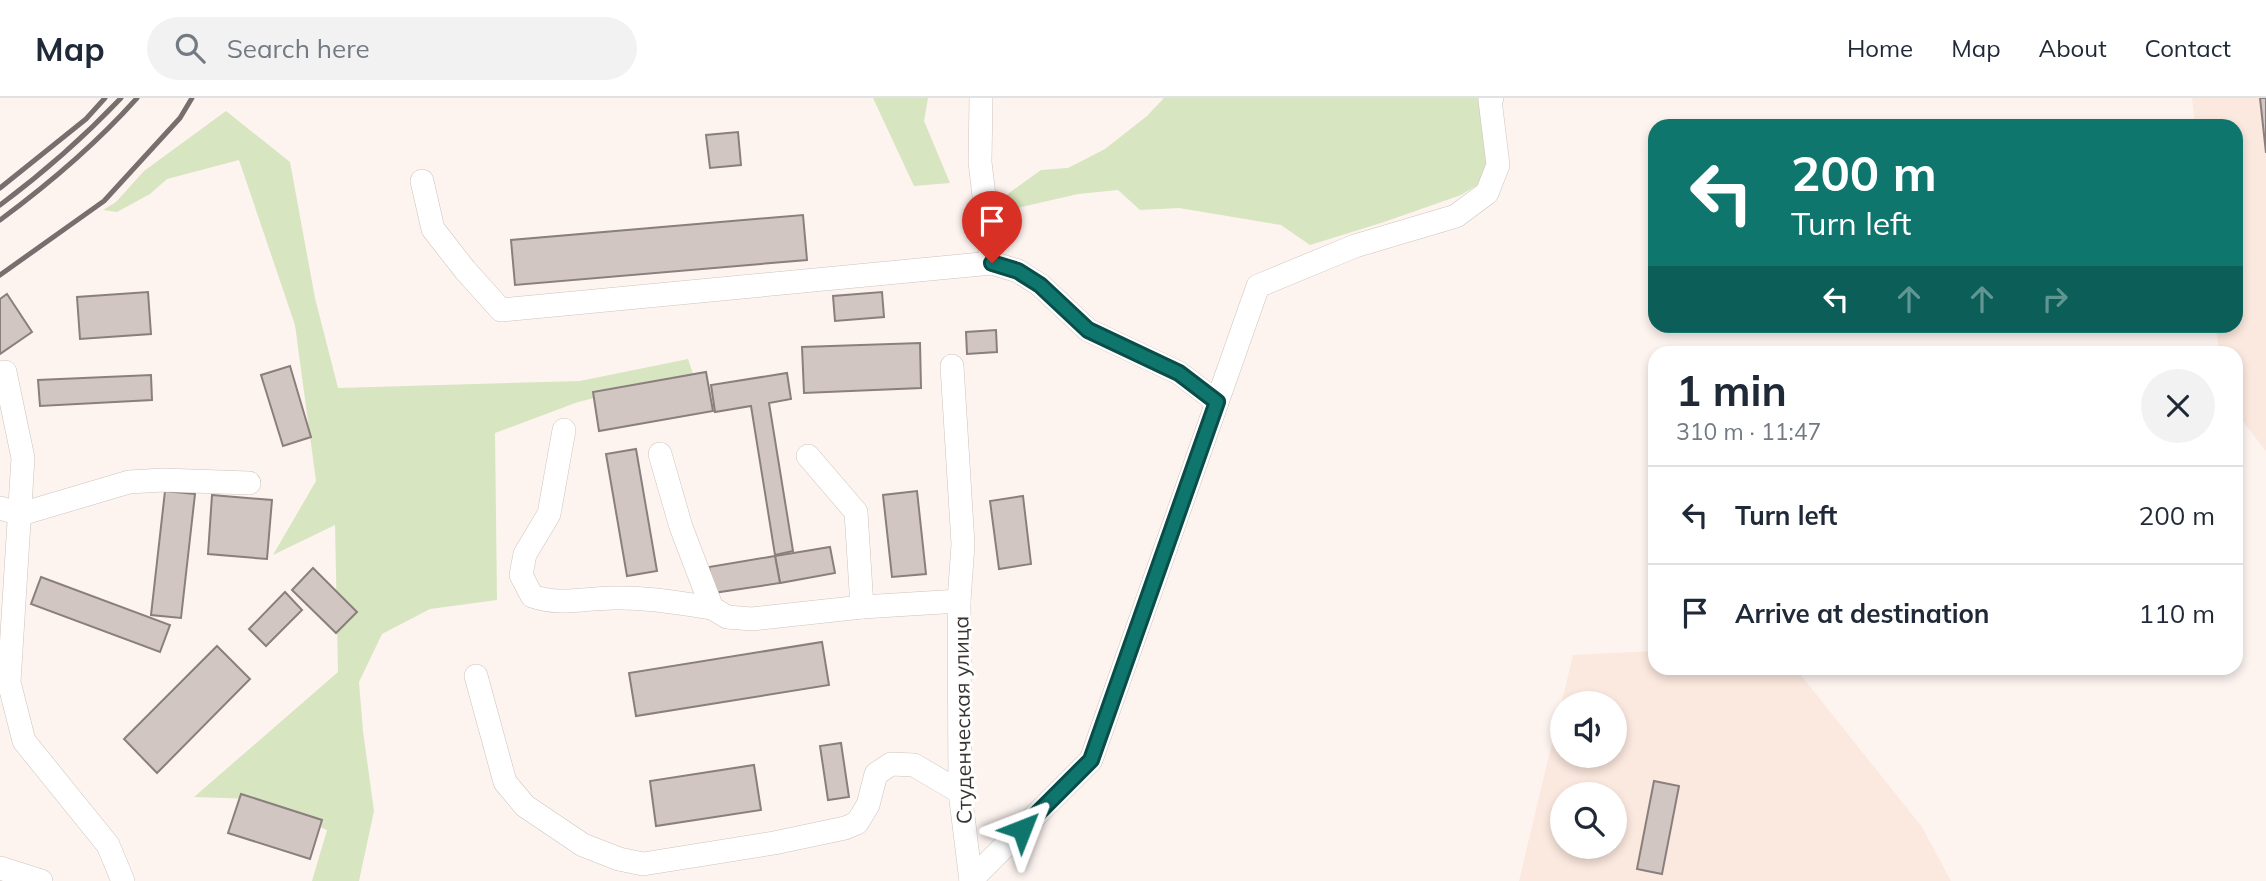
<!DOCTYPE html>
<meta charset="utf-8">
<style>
body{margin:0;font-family:Mulish,sans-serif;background:#f2f2f3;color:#1f2937;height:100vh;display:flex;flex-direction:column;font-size:26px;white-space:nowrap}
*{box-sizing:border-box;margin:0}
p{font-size:23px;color:#747a83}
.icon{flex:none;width:38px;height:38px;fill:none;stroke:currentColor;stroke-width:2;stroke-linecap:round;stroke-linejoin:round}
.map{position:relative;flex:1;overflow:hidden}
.side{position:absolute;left:1648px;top:248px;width:595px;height:329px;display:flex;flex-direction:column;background:#fff;border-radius:21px;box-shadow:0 4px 10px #0003}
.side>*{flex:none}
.hud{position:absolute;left:1648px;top:21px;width:595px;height:214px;border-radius:21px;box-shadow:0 4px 10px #0003;background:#0f766e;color:#fff;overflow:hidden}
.fabs{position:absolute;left:1550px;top:593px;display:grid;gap:14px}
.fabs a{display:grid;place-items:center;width:77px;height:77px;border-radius:50%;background:#fff;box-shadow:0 4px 10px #0003;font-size:35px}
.pin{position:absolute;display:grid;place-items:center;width:60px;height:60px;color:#fff;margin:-72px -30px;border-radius:50% 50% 50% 0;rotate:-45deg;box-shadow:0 0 7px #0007}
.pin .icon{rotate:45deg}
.me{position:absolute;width:77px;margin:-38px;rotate:45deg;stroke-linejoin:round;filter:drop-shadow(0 0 5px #0008)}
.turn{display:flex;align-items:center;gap:24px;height:147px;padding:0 28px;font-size:32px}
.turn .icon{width:91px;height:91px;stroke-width:2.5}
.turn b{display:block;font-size:49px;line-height:60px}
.lanes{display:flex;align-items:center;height:66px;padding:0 28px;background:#0003;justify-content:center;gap:35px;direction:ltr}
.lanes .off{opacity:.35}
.round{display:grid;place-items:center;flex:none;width:74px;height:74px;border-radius:37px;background:#f2f2f3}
.summary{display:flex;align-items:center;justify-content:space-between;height:119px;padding:0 28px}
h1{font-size:42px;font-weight:700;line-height:52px}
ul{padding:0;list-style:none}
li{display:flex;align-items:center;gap:21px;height:98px;padding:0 28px;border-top:2px solid #e0e1e3}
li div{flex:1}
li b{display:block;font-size:26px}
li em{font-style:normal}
header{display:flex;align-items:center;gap:42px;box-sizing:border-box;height:98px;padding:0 35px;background:#fff;border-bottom:2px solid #e0e1e3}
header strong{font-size:33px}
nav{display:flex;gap:38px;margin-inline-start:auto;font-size:24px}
.search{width:490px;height:63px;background:#f2f2f3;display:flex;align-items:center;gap:18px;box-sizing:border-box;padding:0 24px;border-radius:38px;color:#747a83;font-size:26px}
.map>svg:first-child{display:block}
</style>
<header>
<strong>Map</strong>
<div class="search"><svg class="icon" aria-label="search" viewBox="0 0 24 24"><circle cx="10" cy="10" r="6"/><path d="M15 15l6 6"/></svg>Search here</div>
<nav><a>Home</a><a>Map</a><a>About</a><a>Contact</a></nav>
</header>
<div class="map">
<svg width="2266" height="783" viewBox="0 0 2266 783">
<rect width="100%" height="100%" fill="#fdf4f0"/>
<g fill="#fbe8de" fill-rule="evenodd">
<polygon points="2192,0 2266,0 2266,353 2237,316 2236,256 2219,255 2216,228 2236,228 2236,28 2195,28"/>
<path d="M1655 553 1656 570 1796 571 1922 729 1951 783H1519L1573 557ZM1563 606H1615V658H1563ZM1563 696H1615V749H1563Z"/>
</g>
<g fill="#d7e5c0">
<polygon points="873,0 928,0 924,23 950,85 914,88"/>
<polygon points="1164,0 1485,0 1490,68 1484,83 1461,97 1384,124 1310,147 1281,127 1179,110 1140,112 1118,92 1078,96 1008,112 1005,98 1041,72 1068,70 1105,51 1147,18"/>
<polygon points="226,13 290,64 315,200 338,290 580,283 688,261 693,276 578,304 495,335 497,502 430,511 382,536 359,584 363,633 374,713 359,783 312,783 327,732 255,701 194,699 338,574 335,427 273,457 316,383 295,227 239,62 167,81 150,96 117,114 103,112 116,104 144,73"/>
</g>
<g fill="#d2c6c3" stroke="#8b7f7d" stroke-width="2">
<polygon points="2260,0 2266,0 2266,55"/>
<polygon points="738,34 741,67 710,70 706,37"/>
<polygon points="803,117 807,162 515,187 511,142"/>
<polygon points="148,194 151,236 80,241 77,199"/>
<polygon points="882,194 884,219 835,223 833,198"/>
<polygon points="7,196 32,234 0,256 0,201"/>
<polygon points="996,232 997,254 967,256 966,234"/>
<polygon points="920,245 921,290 804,295 802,249"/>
<polygon points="290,268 311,339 283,348 261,277"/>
<polygon points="706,274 713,313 599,333 593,294"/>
<polygon points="787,275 791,301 769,305 793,453 775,457 751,308 715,314 711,287"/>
<polygon points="151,277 152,302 40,308 38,282"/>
<polygon points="636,351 657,473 627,478 606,356"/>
<polygon points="165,393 195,396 181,520 151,517"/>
<polygon points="917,393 926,476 892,479 883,397"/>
<polygon points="212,397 272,402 267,461 208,456"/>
<polygon points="1023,398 1031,466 999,471 990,403"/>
<polygon points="830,449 835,475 780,485 775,458"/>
<polygon points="775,458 780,485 713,495 709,469"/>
<polygon points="313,470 357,514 336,535 292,492"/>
<polygon points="41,479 170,527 160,554 31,506"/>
<polygon points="285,494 302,512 266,548 249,531"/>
<polygon points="822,544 829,587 636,618 629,575"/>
<polygon points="217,548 250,581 157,675 124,641"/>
<polygon points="841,645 849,699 828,702 820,648"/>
<polygon points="754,667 761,712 656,728 650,683"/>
<polygon points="1654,683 1679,688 1662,776 1637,771"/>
<polygon points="241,696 322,722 310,761 228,735"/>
</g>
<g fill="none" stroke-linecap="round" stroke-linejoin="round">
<defs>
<g id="minor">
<polyline points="981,0 980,64 992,165"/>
<polyline points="422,83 433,131 465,172 501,212 992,165 1018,173 1040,187 1088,232 1179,275 1217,304"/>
<polyline points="952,268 963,446 959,503 960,694 971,783"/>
<polyline points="5,274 23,360 9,584 24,643 108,747 123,783"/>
<path d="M564 332 549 416 525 456 521 477 532 498C560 508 584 500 614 500 647 499 679 505 712 510"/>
<polyline points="660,356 681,429 712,510 727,519 752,521 862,509 959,503"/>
<polyline points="808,358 856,414 862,509"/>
<polyline points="0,410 21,416 129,384 163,382 249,385"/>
<polyline points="476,578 505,684 525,708 583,747 619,761 643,766 774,745 845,730 857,725 868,707 876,676 891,666 914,667 960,694"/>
<polyline points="0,770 41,783"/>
<polyline points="971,782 1091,662 1258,188 1355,148 1456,118 1487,95 1498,67 1490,2 1492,0"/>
</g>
</defs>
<use href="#minor" stroke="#cdc3bd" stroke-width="24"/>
<use href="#minor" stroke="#fff" stroke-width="23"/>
<g stroke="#766f6d" stroke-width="5">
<polyline points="0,90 86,21 105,0"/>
<path d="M0 107C43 75 84 39 121 0"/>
<path d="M0 122C50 85 96 46 137 0"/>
<polyline points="0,177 104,103 180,20 192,0"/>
</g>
</g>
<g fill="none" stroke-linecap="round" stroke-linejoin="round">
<defs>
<polyline id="route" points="992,165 1018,173 1040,187 1088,232 1179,275 1217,304 1091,662 1022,731"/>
</defs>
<use href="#route" stroke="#0a4d48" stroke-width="18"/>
<use href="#route" stroke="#0f766e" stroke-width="12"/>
</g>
<g text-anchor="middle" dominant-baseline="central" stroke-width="6" stroke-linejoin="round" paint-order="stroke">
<g font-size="21" fill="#393432" stroke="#fff">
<text transform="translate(962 622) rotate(-91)">Студенческая улица</text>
</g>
</g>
</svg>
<div class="fabs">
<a><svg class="icon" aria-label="sound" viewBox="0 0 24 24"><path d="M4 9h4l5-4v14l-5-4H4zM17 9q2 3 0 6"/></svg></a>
<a><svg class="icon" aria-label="search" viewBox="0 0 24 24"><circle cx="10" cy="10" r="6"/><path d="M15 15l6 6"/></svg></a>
</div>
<div class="pin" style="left:992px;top:165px;background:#d93025"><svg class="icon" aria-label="arrive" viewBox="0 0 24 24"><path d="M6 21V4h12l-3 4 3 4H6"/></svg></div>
<svg class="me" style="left:1022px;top:731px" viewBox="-20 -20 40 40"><path d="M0-17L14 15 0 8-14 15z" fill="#0f766e" stroke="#fff" stroke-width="4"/></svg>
<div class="hud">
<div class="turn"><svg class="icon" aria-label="left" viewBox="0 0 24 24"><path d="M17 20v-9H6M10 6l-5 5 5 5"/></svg><div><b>200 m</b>Turn left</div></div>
<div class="lanes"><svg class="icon" aria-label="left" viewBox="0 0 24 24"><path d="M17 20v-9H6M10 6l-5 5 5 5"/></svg><svg class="icon off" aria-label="ahead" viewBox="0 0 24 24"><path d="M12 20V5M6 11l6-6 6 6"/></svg><svg class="icon off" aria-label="ahead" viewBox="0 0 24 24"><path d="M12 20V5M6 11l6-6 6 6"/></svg><svg class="icon off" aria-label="right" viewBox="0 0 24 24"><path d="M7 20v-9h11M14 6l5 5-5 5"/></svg></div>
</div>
<section class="side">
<div class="summary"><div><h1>1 min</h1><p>310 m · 11:47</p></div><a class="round"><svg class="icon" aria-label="close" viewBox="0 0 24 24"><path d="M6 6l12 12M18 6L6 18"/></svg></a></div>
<ul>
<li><svg class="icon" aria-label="left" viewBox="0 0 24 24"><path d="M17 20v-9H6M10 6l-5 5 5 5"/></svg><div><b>Turn left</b></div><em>200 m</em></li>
<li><svg class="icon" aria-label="arrive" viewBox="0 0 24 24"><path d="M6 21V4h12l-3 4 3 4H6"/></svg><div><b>Arrive at destination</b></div><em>110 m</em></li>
</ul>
</section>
</div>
